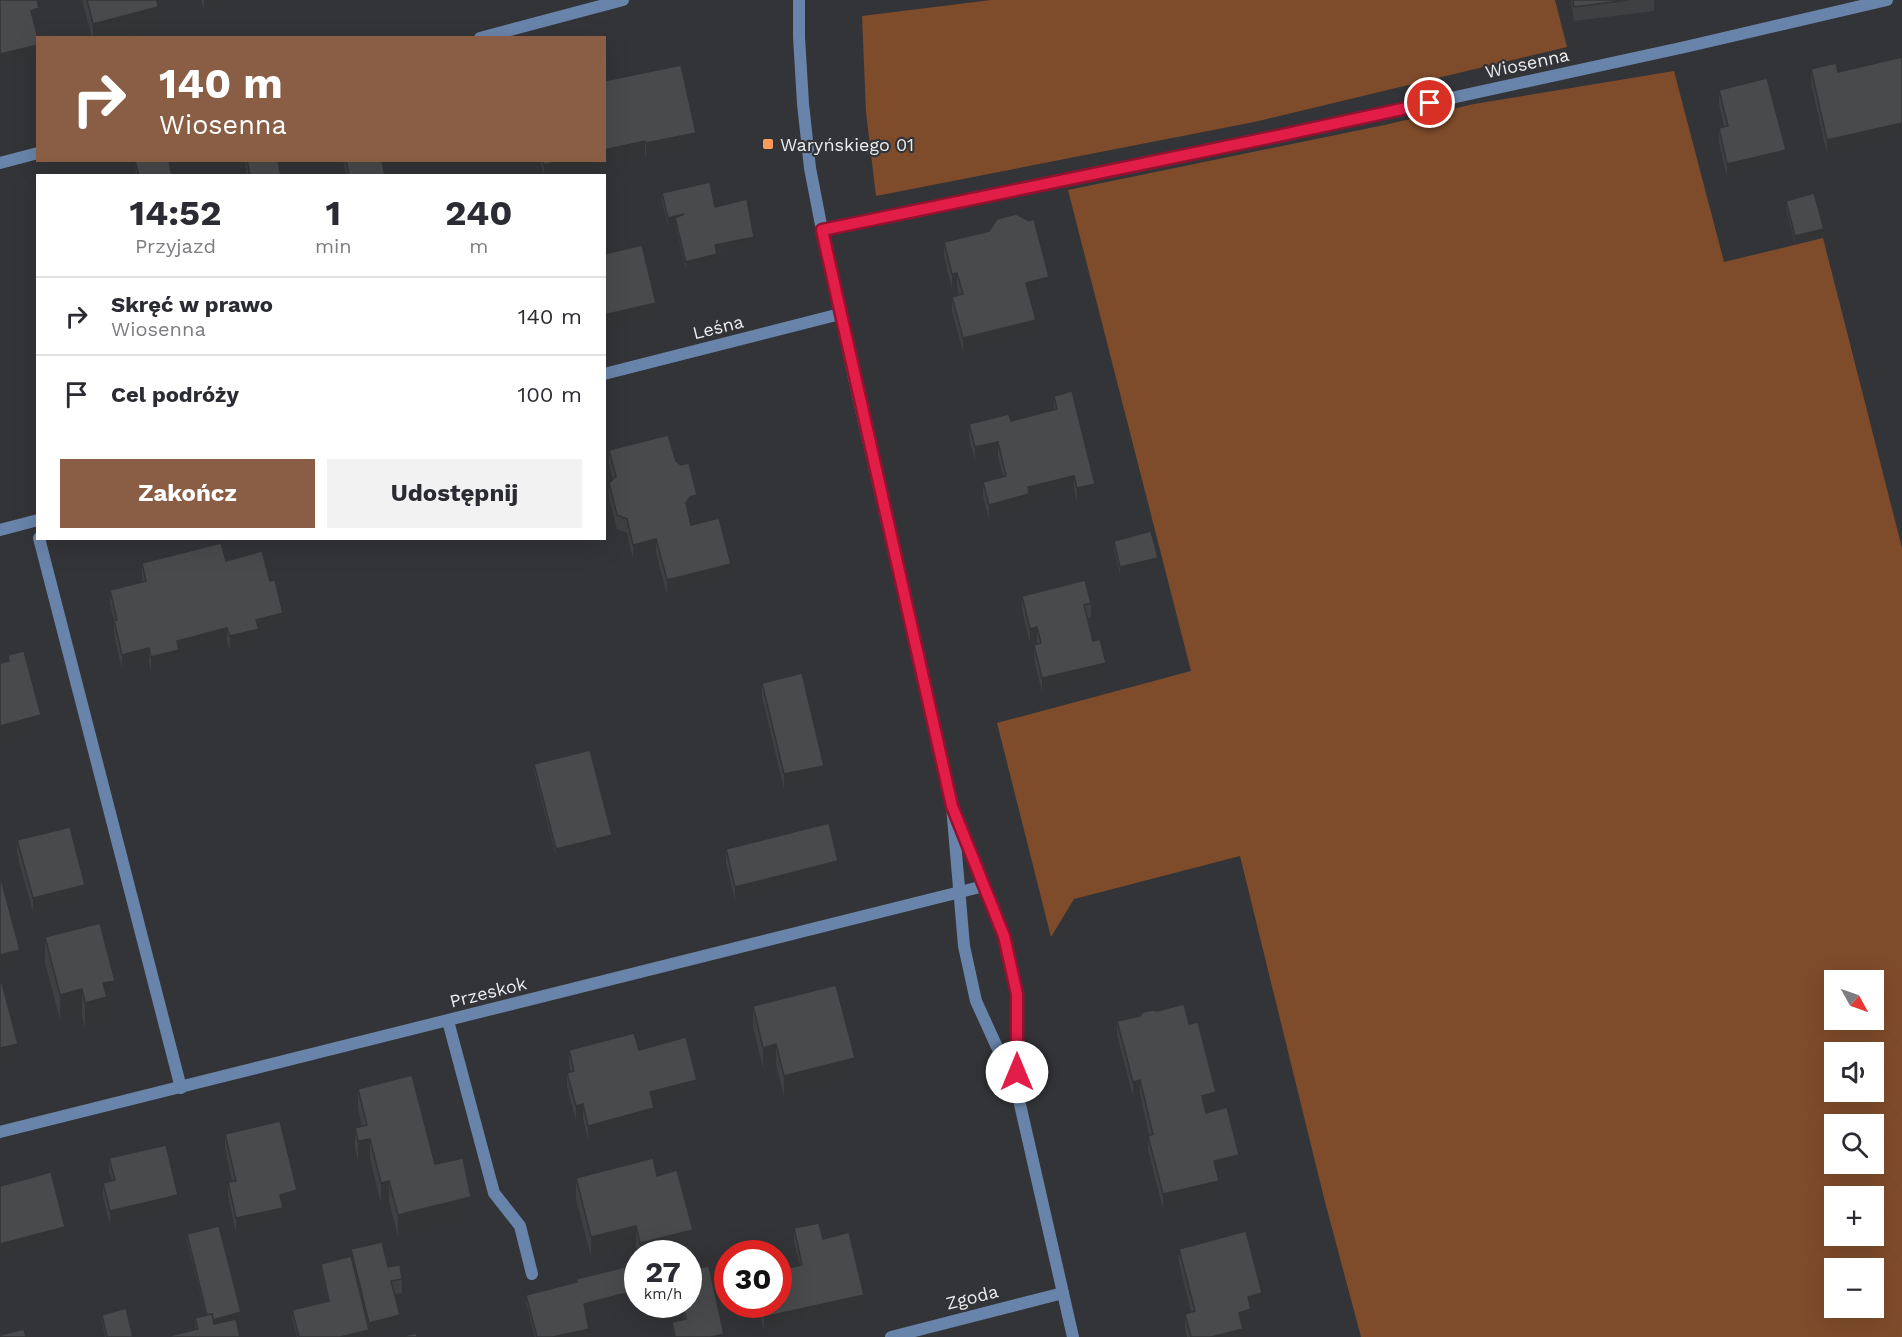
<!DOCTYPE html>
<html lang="pl">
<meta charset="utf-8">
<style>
body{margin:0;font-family:"Work Sans",sans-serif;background:#f2f2f3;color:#2b2b33;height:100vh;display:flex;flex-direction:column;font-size:22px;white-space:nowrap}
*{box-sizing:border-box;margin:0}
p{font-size:20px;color:#7c7c81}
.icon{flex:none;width:33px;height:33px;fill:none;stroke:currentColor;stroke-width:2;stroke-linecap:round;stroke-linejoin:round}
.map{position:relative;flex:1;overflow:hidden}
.sheet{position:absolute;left:36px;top:174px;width:570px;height:366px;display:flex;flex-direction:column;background:#fff;border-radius:0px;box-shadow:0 6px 24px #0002}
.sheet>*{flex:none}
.top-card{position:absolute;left:36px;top:36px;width:570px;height:126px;border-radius:0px;box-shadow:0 6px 24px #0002;background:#8a5d45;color:#fff;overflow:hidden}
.needle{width:39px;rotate:130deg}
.buttons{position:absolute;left:1824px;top:970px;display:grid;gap:12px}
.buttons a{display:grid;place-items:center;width:60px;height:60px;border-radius:0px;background:#fff;box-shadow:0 6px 24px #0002;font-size:30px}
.speed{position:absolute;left:624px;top:1240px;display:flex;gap:12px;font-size:30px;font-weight:700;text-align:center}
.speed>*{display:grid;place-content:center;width:78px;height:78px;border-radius:50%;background:#fff;box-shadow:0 6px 24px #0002;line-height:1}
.speed small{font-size:15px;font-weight:400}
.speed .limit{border:9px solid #d22;background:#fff;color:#111}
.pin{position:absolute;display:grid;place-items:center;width:51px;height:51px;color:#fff;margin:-26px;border:3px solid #fff;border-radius:50%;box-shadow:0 2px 6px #0007}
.me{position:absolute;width:66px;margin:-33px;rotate:0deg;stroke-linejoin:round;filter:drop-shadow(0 0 4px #0008)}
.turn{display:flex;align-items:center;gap:21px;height:126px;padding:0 24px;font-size:27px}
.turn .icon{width:78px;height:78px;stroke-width:2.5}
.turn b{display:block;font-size:42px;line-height:51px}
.eta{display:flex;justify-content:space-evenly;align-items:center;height:102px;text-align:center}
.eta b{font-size:36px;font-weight:700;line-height:42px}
.primary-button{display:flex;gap:12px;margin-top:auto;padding:12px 24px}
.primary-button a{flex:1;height:69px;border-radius:0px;background:#8a5d45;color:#fff;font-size:24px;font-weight:700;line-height:69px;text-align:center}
.primary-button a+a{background:#f2f2f3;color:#2b2b33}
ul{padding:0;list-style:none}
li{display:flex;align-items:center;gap:18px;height:78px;padding:0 24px;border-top:2px solid #e1e1e2}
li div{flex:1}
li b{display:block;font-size:22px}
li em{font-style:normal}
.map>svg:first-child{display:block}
</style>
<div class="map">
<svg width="1902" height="1337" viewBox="0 0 1902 1337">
<rect width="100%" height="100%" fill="#333437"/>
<g fill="#7f4c2b" fill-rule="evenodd">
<polygon points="991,0 1555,0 1567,47 1254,122 876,196 866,112 862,16"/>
<path d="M1674 71 1724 262 1823 238 1902 548V1337H1361L1324 1198 1240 856 1074 899 1051 937 997 723 1191 671 1068 190 1389 124 1474 104ZM1834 981H1874V1020H1834ZM1834 1053H1874V1092H1834ZM1834 1125H1874V1164H1834ZM1834 1197H1874V1236H1834ZM1834 1269H1874V1308H1834Z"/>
</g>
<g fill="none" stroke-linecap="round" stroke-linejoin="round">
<g stroke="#6984aa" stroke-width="12">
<polyline points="39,538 181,1088"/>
<polyline points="448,1021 494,1193 520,1226 532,1274"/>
</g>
<g stroke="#6984aa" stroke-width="12">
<polyline points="799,0 799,37 803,104 810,168 822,230 858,396 952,806 964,946 976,1001 1017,1091 1073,1337"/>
<polyline points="480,38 623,0"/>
<polyline points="0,163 38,153"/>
<polyline points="822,230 1268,138 1685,47 1887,0"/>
<polyline points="604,374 840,314"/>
<polyline points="0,530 38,520"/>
<polyline points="957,818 1004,936 1017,994 1017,1085"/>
<polyline points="0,1132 984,886"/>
<polyline points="891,1337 1063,1293"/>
</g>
</g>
<g fill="#3e4041">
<polygon points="82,0 157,0 158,27 120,38 92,38"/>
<polygon points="201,0 239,0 204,9"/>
<polygon points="1571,0 1654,0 1654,11 1574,21"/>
<polygon points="1811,69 1838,72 1827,154 1811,83"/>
<polygon points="604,81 696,147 646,157 645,155 630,158 561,176 544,176 540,160 604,160"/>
<polygon points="1719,90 1786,164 1727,178 1719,142 1719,128 1724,126 1719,104"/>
<polygon points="135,160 169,160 172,176 136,176"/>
<polygon points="245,160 278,160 281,176 247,176"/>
<polygon points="343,160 382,160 385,176 346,176"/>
<polygon points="662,193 715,207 754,244 717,252 717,261 686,269 675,223 668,225 662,201"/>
<polygon points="1786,201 1824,236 1795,243 1786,208"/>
<polygon points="944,242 1049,291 1029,296 1036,334 963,352 952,311 952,297 959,295 957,287 952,288 944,257"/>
<polygon points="1054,396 1095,498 1077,502 1074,490 1029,501 1029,508 989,519 983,496 983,482 1003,476 998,456 975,461 969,438 969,424 1011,421 1054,410"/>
<polygon points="609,450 676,461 697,509 690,511 688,514 691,525 731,578 667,594 656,553 633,559 627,533 617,529 609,497 609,483 613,479 609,464"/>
<polygon points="1114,541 1158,565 1120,575 1114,548"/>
<polygon points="226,561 283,627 259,634 259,643 230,650 227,642 179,655 179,664 151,671 149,662 122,669 114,635 114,620 110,604 110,590 143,582 142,577 142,563"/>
<polygon points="1022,596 1091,603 1091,618 1087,618 1093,641 1106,677 1042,692 1034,659 1034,645 1038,644 1037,641 1030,643 1022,610"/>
<polygon points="762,683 824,780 784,789 762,697"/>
<polygon points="534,764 612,842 556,856 534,771"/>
<polygon points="17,840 85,899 33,912 17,854"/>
<polygon points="726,849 838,875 735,901 726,863"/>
<polygon points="45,937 115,1006 107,1008 107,1023 85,1028 82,1015 60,1020 45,963"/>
<polygon points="753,1006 855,1078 784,1096 776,1065 763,1068 753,1027"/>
<polygon points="1117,1021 1189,1024 1216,1106 1205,1109 1206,1113 1239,1169 1218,1174 1219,1195 1163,1209 1148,1150 1148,1136 1149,1135 1140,1094 1133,1096 1117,1035"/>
<polygon points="569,1050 639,1050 697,1094 653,1105 654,1122 588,1140 583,1118 576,1120 567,1087 567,1073 571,1072 569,1064"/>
<polygon points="358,1089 435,1164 471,1218 398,1236 389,1202 381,1203 370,1159 358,1162 355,1148 355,1128 362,1126 358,1109"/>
<polygon points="225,1134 297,1205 283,1208 283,1222 236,1232 228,1196 228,1182 232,1181 225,1148"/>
<polygon points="109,1158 178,1209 110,1225 103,1197 103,1183 112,1181 109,1172"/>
<polygon points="657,1176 693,1250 678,1254 638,1254 636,1246 591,1257 576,1199 576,1178"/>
<polygon points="794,1228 823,1239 864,1309 764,1331 758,1305 778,1305 800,1265 794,1242"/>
<polygon points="187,1234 241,1319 195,1329 195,1318 206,1315 187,1241"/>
<polygon points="351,1249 388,1267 402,1279 402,1293 395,1294 400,1329 368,1337 297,1337 292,1317 292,1310 328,1301 321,1271 321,1264 351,1256"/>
<polygon points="1179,1249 1262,1307 1251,1310 1251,1323 1242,1326 1243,1337 1187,1337 1185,1328 1185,1314 1191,1312 1179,1263"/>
<polygon points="526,1295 630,1299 585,1311 589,1337 535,1337 526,1303"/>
<polygon points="681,1305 688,1305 724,1337 674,1337 672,1329 672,1322 684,1320"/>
<polygon points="102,1315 133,1337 105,1337 102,1322"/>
</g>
<g fill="#323435">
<polygon points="204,0 239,0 204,9"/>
<polygon points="158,7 158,27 120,38 93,38 93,24"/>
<polygon points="39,8 39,22 31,25 31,11"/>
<polygon points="38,45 38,59 0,68 0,54"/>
<polygon points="1902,123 1902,137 1827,154 1827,140"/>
<polygon points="696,133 696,147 646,157 646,143"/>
<polygon points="645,141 645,155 561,176 544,176 544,165 564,160 604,160 604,150"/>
<polygon points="1786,150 1786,164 1727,178 1727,164"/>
<polygon points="684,214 675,218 675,223 668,225 668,218"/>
<polygon points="1824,229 1824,236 1795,243 1795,236"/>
<polygon points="754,237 754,244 715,252 715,245"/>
<polygon points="717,254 717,261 686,269 686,262"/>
<polygon points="957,273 957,287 952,288 952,274"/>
<polygon points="1049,277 1049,291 1026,297 1026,283"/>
<polygon points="656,303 656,317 604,329 604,315"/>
<polygon points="1036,320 1036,334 963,352 963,338"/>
<polygon points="998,442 998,456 975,461 975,447"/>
<polygon points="1074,476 1074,490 1029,501 1029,508 989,519 989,505 1028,487"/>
<polygon points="1095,484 1095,498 1077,502 1077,488"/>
<polygon points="697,495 697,509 690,511 686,517 686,503 690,497"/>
<polygon points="656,539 656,553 633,559 633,545"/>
<polygon points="1158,558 1158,565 1120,575 1120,567"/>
<polygon points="731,564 731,578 667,594 667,580"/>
<polygon points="283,613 283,627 259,634 259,643 230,650 230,636 256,620"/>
<polygon points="1037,627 1037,641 1030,643 1030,629"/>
<polygon points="227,628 227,642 179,655 179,664 151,671 151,657 177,641"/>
<polygon points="149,648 149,662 122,669 122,655"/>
<polygon points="1106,663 1106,677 1042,692 1042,678"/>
<polygon points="41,715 41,735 0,746 0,726"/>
<polygon points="824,766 824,780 784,789 784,774"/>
<polygon points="612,835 612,842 556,856 556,849"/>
<polygon points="838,861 838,875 735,901 735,887"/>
<polygon points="85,885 85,899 33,912 33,898"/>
<polygon points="20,950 20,964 0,969 0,955"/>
<polygon points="115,981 115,1006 107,1008 107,1023 85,1028 85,1003 103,983"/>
<polygon points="82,989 82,1015 60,1020 60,995"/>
<polygon points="18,1044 18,1064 0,1069 0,1048"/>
<polygon points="776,1044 776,1065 763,1068 763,1048"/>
<polygon points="855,1058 855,1078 784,1096 784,1076"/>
<polygon points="697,1080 697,1094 650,1106 650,1092"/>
<polygon points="1140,1080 1140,1094 1133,1096 1133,1082"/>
<polygon points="1216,1092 1216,1106 1202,1110 1202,1096"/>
<polygon points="583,1104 583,1118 576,1120 576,1106"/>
<polygon points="654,1108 654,1122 588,1140 588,1126"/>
<polygon points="370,1139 370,1159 358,1162 358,1141"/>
<polygon points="1239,1155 1239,1169 1214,1175 1214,1161"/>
<polygon points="389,1181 389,1202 381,1203 381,1183"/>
<polygon points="1219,1181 1219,1195 1163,1209 1163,1194"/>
<polygon points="297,1190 297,1205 283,1208 283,1222 236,1232 236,1218 280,1195"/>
<polygon points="178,1195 178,1209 110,1225 110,1211"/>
<polygon points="471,1197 471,1218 398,1236 398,1215"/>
<polygon points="636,1226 636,1246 591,1257 591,1237"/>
<polygon points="65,1227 65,1241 0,1258 0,1244"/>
<polygon points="693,1230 693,1250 678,1254 640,1254 640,1243"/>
<polygon points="630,1292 630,1299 584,1311 584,1304"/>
<polygon points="1262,1293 1262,1307 1251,1310 1251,1323 1239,1327 1239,1313 1248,1297"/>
<polygon points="864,1295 864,1309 764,1331 764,1317"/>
<polygon points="241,1312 241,1319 209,1328 209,1321"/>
<polygon points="400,1315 400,1329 369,1337 340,1337 369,1330 369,1323"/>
<polygon points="589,1329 589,1337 553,1337"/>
<polygon points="1243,1329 1243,1337 1211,1337"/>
<polygon points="724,1334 724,1337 711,1337"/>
</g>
<g fill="#484a4c" stroke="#323435" stroke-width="1.5">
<polygon points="0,0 37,0 39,8 31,11 38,38 38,45 0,54"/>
<polygon points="87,0 157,0 158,7 93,24"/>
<polygon points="1573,0 1629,0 1574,7"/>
<polygon points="1902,57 1902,123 1827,140 1811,69 1836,63 1838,72"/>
<polygon points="681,65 696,133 646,143 645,141 604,150 604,81"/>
<polygon points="1767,78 1786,150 1727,164 1719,128 1728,126 1719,90"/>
<polygon points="135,160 169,160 172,176 139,176"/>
<polygon points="247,160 278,160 281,176 250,176"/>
<polygon points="346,160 382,160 385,176 349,176"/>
<polygon points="543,160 564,160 544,165"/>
<polygon points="710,182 715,207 747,199 754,237 715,245 717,254 686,262 675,218 684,214 668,218 662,193"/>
<polygon points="1814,193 1824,229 1795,236 1786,201"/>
<polygon points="1016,214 1029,221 1034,219 1049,277 1026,283 1036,320 963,338 952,297 963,294 957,273 952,274 944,242 989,231 997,219"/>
<polygon points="642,245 656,303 604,315 604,254"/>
<polygon points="1072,391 1095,484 1077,488 1074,476 1028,487 1029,494 989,505 983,482 1006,476 998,442 975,447 969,424 1009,414 1011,421 1057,409 1054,396"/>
<polygon points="668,435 676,461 681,465 689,463 697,495 690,497 686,503 691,525 719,518 731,564 667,580 656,539 633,545 627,519 617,515 609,483 616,476 609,450"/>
<polygon points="1151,531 1158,558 1120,567 1114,541"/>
<polygon points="221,543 226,561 262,551 270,581 275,580 283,613 256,620 259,629 230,636 227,628 177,641 179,650 151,657 149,648 122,655 114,620 117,620 110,590 146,581 142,563"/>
<polygon points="1085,580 1091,603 1084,605 1093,641 1100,639 1106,663 1042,678 1034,645 1041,643 1037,627 1030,629 1022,596"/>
<polygon points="24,651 41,715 0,726 0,663 9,661 8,655"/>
<polygon points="802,673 824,766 784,774 762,683"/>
<polygon points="590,750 612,835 556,849 534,764"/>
<polygon points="829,823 838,861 735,887 726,849"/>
<polygon points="70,827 85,885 33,898 17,840"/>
<polygon points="0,875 20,950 0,955"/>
<polygon points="100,923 115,981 103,983 107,997 85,1003 82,989 60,995 45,937"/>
<polygon points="2,983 18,1044 0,1048 0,984"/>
<polygon points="836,985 855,1058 784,1076 776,1044 763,1048 753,1006"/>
<polygon points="1184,1004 1189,1024 1198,1022 1216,1092 1202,1096 1206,1113 1227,1107 1239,1155 1214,1161 1219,1181 1163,1194 1148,1136 1153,1134 1140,1080 1133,1082 1117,1021 1140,1016 1143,1012 1153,1010 1157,1011"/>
<polygon points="634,1033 639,1050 686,1037 697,1080 650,1092 654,1108 588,1126 583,1104 576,1106 567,1073 574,1071 569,1050"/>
<polygon points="412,1075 435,1164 463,1158 471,1197 398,1215 389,1181 381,1183 370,1139 358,1141 355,1128 367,1125 358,1089"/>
<polygon points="280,1121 297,1190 280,1195 283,1208 236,1218 228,1182 236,1181 225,1134"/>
<polygon points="166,1145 178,1195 110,1211 103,1183 115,1180 109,1158"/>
<polygon points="653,1158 657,1176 677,1170 693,1230 640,1243 636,1226 591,1237 576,1178"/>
<polygon points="51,1172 65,1227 0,1244 0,1186"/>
<polygon points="819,1223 823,1239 849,1232 864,1295 764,1317 761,1305 778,1305 778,1270 802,1265 794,1228"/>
<polygon points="219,1226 241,1312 213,1320 212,1314 207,1315 187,1234"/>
<polygon points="1246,1231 1262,1293 1248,1297 1251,1309 1239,1313 1243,1329 1211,1337 1191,1337 1185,1314 1195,1311 1179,1249"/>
<polygon points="382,1242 388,1267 400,1265 402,1279 391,1281 400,1315 369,1323 351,1249"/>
<polygon points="351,1256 369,1330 340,1337 299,1337 292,1310 329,1301 321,1264"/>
<polygon points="709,1266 724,1334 711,1337 675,1337 672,1322 686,1319 683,1305 688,1305 688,1270"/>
<polygon points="625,1267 630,1292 584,1304 589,1329 553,1337 537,1337 526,1295 577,1282 576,1279"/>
<polygon points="126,1308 133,1337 107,1337 102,1315"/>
<polygon points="212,1314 214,1324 236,1319 240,1337 165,1337 198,1329 195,1318"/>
<polygon points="24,1329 26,1337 0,1337 0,1335"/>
<polygon points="417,1333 417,1337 398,1337"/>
</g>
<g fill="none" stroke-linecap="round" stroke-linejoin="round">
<defs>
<polyline id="route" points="1017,1072 1017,994 1004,936 952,806 822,230 1268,138 1430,103"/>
</defs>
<use href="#route" stroke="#92132f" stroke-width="15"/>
<use href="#route" stroke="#e11d48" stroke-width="10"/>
</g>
<rect fill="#ff9b5a" stroke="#333437" stroke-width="2" x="762" y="138" width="12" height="12" rx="3"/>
<g text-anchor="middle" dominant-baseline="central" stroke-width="4.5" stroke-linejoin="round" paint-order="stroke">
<g font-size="18" fill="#ecedee" stroke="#333437">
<text transform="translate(1527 63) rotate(-12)">Wiosenna</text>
<text transform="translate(718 327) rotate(-14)">Leśna</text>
<text transform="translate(488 992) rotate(-14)">Przeskok</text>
<text transform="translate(972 1297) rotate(-14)">Zgoda</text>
</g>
<g font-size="18" fill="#ecedee" stroke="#333437" text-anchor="start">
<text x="780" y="144">Waryńskiego 01</text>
</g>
</g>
</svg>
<div class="buttons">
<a><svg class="needle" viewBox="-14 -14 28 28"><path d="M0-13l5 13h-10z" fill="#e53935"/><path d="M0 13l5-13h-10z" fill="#7c7c81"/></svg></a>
<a><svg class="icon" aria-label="sound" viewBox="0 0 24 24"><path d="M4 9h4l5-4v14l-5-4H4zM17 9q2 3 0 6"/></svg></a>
<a><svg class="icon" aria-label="search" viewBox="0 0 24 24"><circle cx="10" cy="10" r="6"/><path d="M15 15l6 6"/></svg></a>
<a>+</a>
<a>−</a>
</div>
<div class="speed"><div>27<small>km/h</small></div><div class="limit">30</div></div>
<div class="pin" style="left:1430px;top:103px;background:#d93025"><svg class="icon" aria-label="arrive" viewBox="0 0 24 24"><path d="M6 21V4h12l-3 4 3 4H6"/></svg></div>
<svg class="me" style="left:1017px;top:1072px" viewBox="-20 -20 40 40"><circle r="19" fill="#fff"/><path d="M0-13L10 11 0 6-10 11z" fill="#e11d48"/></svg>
<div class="top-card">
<div class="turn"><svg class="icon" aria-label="right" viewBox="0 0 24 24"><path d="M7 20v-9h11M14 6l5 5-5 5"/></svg><div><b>140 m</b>Wiosenna</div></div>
</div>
<section class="sheet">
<div class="eta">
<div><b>14:52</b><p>Przyjazd</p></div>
<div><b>1</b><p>min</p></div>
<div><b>240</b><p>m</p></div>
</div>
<ul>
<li><svg class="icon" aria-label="right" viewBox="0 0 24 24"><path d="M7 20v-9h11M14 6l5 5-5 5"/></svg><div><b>Skręć w prawo</b><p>Wiosenna</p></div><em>140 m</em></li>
<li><svg class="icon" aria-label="arrive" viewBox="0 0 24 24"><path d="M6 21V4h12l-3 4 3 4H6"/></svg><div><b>Cel podróży</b></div><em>100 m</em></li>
</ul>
<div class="primary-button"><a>Zakończ</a><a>Udostępnij</a></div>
</section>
</div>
